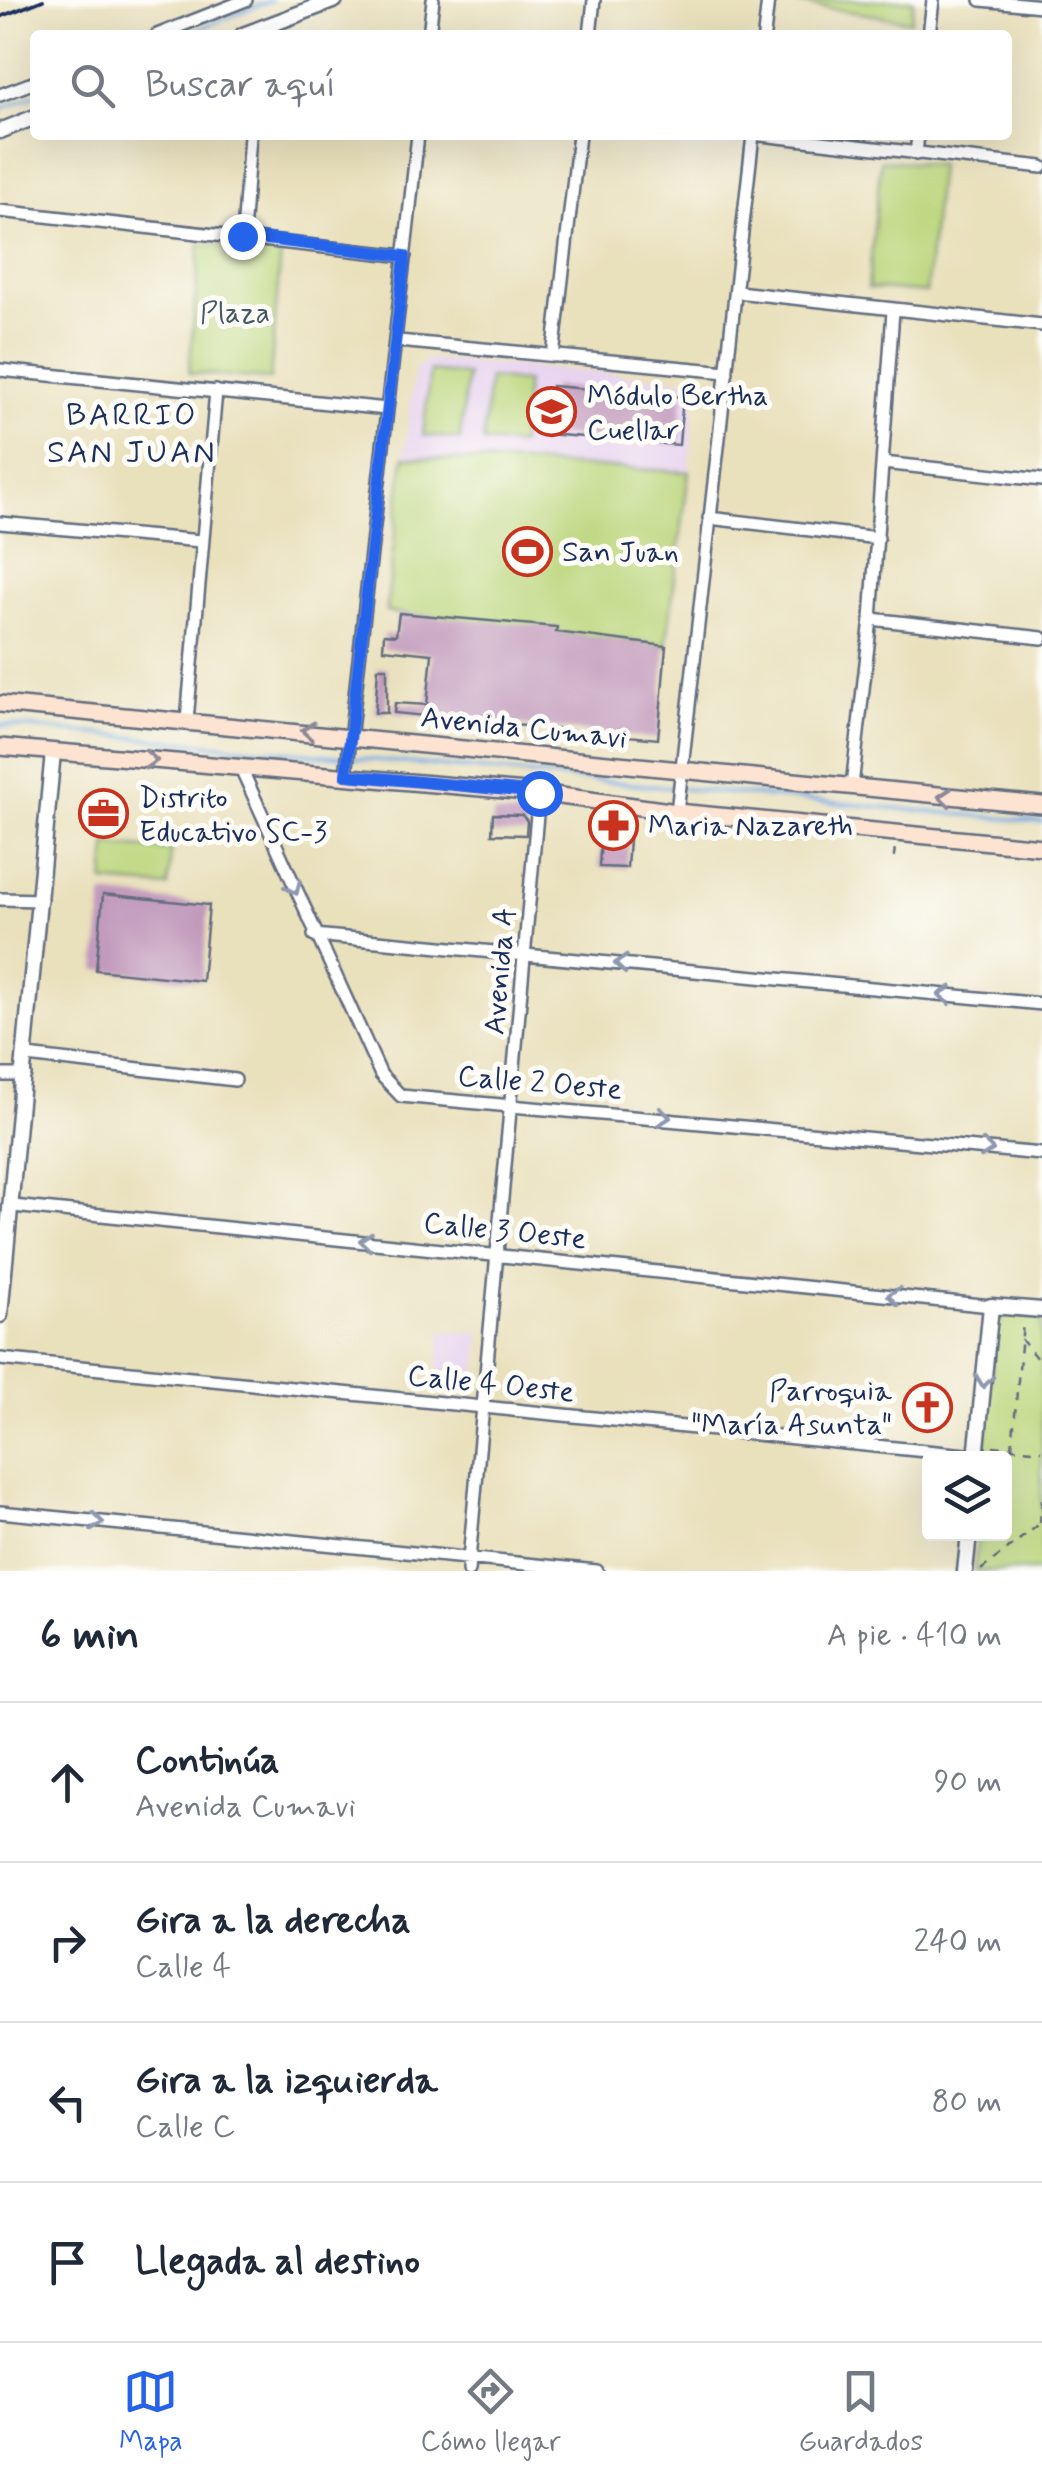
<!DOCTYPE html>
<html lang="es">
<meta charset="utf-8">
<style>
body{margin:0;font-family:Mynerve,sans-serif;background:#f6f6f7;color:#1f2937}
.controls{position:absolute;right:30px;bottom:30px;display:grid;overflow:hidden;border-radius:10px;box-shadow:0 10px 40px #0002}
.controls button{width:90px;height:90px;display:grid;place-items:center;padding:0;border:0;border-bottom:2px solid #e0e1e3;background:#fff;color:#1f2937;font:50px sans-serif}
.stop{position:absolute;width:30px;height:30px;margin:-22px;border:8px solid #2563eb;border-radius:50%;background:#fff}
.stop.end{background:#2563eb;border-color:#fff;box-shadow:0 2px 10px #0008}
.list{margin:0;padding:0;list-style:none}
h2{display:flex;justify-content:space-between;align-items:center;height:130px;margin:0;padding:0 40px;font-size:42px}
h2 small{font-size:32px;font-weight:400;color:#747a83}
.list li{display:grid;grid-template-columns:65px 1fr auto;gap:30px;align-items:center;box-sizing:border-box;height:160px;padding:0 40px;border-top:2px solid #e0e1e3}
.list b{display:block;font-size:38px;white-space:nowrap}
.list p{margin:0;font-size:32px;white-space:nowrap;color:#747a83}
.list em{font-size:32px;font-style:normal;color:#747a83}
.icon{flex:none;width:55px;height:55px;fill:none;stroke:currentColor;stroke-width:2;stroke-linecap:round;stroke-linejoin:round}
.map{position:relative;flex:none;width:1042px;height:1571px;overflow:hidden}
.search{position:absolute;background:#fff;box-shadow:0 10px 40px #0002;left:30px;right:30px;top:30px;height:110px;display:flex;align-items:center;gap:25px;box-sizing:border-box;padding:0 35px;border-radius:10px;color:#747a83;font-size:38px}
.sheet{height:770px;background:#fff}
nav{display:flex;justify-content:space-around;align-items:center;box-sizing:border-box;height:140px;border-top:2px solid #e0e1e3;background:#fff;font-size:28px;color:#747a83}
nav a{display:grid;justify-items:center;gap:5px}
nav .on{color:#2563eb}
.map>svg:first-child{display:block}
</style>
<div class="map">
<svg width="1042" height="1571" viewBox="0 0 1042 1571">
<rect width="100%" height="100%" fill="#fdfcf7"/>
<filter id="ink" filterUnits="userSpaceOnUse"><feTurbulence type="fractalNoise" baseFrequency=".01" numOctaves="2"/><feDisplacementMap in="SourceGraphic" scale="20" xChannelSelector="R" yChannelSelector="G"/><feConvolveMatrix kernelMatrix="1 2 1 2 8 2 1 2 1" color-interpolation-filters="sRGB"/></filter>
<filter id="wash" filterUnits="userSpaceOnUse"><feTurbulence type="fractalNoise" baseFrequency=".0048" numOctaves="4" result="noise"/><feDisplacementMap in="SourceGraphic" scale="40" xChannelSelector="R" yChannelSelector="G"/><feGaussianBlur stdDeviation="2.25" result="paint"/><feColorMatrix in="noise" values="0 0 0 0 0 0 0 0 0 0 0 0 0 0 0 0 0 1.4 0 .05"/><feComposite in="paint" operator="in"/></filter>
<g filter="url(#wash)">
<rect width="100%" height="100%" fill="#e9e0bc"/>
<!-- built -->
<path fill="#e7d2ef" d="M428 359 690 380 696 387 689 472 404 457 415 370Z
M441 1331 480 1333 476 1393 437 1391Z"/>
<!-- green -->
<path fill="#bbd67c" stroke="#6b826d" stroke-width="2.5" d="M777 0H914L911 21Z
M881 160 939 165 926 293 868 288Z
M200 244 281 251 270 379 189 373Z
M430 371 467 375 460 439 423 435Z
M489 378 526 382 520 445 483 442Z
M404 457 689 472 666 646 386 612Z
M107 845 171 850 168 887 104 882Z
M1008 1313 1042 1317V1571H974L978 1534H1004V1458H984L995 1326Z"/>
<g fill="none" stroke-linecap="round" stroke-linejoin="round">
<!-- stream -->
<path stroke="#70a6de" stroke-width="4" d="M184 35 271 0
M0 109 35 95
M0 725 344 757
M353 758 1042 822"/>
</g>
<g id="blocks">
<!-- building -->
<path fill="#c19abc" d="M552 386 683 397 679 445 548 434Z
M399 613 557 627 556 632 666 646 658 739 394 713 395 703 427 705 432 654 383 649 384 634 396 635Z
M378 668H387V713H375Z
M493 814 522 815 527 821 526 835 492 834Z
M602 823 630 825 627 868 599 867Z
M103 894 209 905 202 981 96 970Z"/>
</g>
</g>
<g filter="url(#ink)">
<use href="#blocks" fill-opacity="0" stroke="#636d7f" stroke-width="2.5"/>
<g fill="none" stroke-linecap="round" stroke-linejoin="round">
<defs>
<path id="minor" d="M981 0 1042 6
M157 35 246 0
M429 35 433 0
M590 35 594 0
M764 35 768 0
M929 35 933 0
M0 95 35 82
M761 135 1042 167
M916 154 918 135
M0 211 405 256
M243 235 250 135
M737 292 1042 325
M398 341 727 372
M553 356 579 135
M0 370 387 409
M883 463 1042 480
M709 518 878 538
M0 523 201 541
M871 619 1042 638
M187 721 216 391
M240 766 381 1075 401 1096 1042 1154
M346 775 418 135
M852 786 871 619 893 311
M677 812 753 135
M0 899 41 900
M314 935 1042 1004
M27 1056 235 1080
M0 1075H25
M13 1206 991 1306
M0 1359 976 1456
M0 1512 597 1571
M468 1571 539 793"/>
<path id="tertiary" d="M243 35 335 0
M0 131 35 117
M0 1315 53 752
M976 1458 991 1306 1042 1310
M965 1571 969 1534"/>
<path id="secondary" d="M0 704 1042 805
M0 747 539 793 677 812 1042 847"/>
</defs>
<!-- minor casing -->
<use href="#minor" stroke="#636d7f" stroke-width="16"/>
<!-- tertiary casing -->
<use href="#tertiary" stroke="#636d7f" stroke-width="19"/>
<!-- secondary casing -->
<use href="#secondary" stroke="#636d7f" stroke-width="20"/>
<!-- path -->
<path stroke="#636d7f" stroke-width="2.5" stroke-dasharray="8 8" stroke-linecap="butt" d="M894 857 895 846
M1021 1339 1042 1365
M993 1446 1042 1451
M1012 1448 1023 1323
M1040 1523 1042 1499
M981 1570 1042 1522"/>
<!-- minor -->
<use href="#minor" stroke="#fff" stroke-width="11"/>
<!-- tertiary -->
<use href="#tertiary" stroke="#fff" stroke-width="14"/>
<!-- secondary -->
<use href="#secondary" stroke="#fde3d1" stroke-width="15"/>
<!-- rail -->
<path stroke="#1b2f5e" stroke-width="4" d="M0 17 43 0"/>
</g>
<!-- one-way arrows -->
<defs><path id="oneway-chevron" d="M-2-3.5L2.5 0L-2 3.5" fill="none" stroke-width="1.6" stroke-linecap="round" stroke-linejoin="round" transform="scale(2.5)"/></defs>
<g stroke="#8c8998">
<use href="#oneway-chevron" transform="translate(308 731) rotate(-175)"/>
<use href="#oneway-chevron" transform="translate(151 760) rotate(4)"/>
<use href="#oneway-chevron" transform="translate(945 797) rotate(-175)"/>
</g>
<g stroke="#8d97ae">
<use href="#oneway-chevron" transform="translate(294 888) rotate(66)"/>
<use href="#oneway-chevron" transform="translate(621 964) rotate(-175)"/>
<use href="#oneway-chevron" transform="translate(945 995) rotate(-175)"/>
<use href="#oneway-chevron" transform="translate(664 1117) rotate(6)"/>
<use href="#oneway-chevron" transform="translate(987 1149) rotate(6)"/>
<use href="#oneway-chevron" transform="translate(366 1241) rotate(-174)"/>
<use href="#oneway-chevron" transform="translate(894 1296) rotate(-174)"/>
<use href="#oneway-chevron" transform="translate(984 1381) rotate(96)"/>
<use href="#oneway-chevron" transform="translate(97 1522) rotate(6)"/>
</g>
</g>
<g fill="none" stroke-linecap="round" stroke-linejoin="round" filter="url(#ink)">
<!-- route -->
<path stroke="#2563eb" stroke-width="12" d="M242 236 405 256 346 775 539 793"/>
</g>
<!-- icons -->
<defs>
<symbol id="school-ring" viewBox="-11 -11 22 22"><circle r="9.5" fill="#fdfcf7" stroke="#c8321e" stroke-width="1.5"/><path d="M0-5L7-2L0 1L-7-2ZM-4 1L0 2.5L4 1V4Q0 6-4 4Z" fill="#c8321e"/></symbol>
<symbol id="stadium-ring" viewBox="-11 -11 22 22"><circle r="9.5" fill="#fdfcf7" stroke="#c8321e" stroke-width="1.5"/><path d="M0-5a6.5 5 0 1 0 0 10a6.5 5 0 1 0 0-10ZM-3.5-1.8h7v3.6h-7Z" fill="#c8321e"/></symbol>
<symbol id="office-ring" viewBox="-11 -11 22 22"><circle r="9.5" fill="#fdfcf7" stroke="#c8321e" stroke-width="1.5"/><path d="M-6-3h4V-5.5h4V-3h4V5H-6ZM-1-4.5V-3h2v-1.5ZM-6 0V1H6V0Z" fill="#c8321e"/></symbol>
<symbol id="pharmacy-ring" viewBox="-11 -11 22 22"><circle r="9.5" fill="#fdfcf7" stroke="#c8321e" stroke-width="1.5"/><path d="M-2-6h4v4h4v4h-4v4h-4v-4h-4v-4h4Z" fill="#c8321e"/></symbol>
<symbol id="church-ring" viewBox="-11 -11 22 22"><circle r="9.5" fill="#fdfcf7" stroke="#c8321e" stroke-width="1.5"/><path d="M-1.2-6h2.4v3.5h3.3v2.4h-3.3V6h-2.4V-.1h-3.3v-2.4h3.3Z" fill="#c8321e"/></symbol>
</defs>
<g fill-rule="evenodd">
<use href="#school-ring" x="524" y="384" width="55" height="55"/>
<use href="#stadium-ring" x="500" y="524" width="55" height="55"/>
<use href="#office-ring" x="76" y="786" width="55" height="55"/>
<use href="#pharmacy-ring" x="586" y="798" width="55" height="55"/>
<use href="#church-ring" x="900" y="1380" width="55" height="55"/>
</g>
<g text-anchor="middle" stroke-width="10" stroke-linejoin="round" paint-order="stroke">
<!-- park labels -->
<g font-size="30" fill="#435966" stroke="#fdfcf7">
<text x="235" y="322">Plaza</text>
</g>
<!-- poi labels -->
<g font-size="30" fill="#1b2f5e" stroke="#fdfcf7" text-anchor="start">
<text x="587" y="405">Módulo Bertha<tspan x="587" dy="34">Cuellar</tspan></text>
<text x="562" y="561">San Juan</text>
<text x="139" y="807">Distrito<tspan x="139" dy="34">Educativo SC-3</tspan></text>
<text x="648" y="835">Maria Nazareth</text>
<text x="892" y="1400" text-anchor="end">Parroquia<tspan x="892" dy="34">"María Asunta"</tspan></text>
</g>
<!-- street labels -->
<g font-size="30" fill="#1b2f5e" stroke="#fdfcf7">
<text transform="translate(524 727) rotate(6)" y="10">Avenida Cumavi</text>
<text transform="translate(499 971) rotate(-85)" y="10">Avenida A</text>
<text transform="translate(540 1082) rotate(5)" y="10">Calle 2 Oeste</text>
<text transform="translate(505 1230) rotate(6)" y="10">Calle 3 Oeste</text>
<text transform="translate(491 1383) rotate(6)" y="10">Calle 4 Oeste</text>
</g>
<!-- neighbourhood labels -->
<g font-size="32" letter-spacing="2.5" fill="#1b2f5e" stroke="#fdfcf7">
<text x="132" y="425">BARRIO<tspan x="132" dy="37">SAN JUAN</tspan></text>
</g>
</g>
</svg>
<div class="controls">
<button><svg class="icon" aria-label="layers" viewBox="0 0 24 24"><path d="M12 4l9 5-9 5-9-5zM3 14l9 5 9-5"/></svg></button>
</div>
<div class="stop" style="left:539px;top:793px"></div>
<div class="stop end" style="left:242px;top:236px"></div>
<div class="search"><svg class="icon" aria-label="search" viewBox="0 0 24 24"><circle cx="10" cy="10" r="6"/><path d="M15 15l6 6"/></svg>Buscar aquí</div>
</div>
<section class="sheet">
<h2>6 min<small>A pie · 410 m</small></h2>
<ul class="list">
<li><svg class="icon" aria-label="ahead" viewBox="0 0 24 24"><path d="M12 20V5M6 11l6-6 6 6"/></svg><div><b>Continúa</b><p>Avenida Cumavi</p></div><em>90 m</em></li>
<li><svg class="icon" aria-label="right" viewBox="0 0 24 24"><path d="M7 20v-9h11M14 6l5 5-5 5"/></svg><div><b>Gira a la derecha</b><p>Calle 4</p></div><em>240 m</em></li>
<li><svg class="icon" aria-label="left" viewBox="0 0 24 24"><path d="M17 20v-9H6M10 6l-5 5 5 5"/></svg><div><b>Gira a la izquierda</b><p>Calle C</p></div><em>80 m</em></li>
<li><svg class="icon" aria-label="arrive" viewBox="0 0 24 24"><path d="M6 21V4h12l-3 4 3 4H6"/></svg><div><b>Llegada al destino</b></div></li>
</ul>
</section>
<nav>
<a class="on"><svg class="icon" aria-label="map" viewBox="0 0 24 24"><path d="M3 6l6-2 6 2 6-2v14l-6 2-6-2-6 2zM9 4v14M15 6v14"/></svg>Mapa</a>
<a><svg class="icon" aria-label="directions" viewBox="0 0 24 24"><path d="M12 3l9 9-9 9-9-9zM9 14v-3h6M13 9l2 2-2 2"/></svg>Cómo llegar</a>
<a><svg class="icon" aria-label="saved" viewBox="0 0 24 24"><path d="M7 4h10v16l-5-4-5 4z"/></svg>Guardados</a>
</nav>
